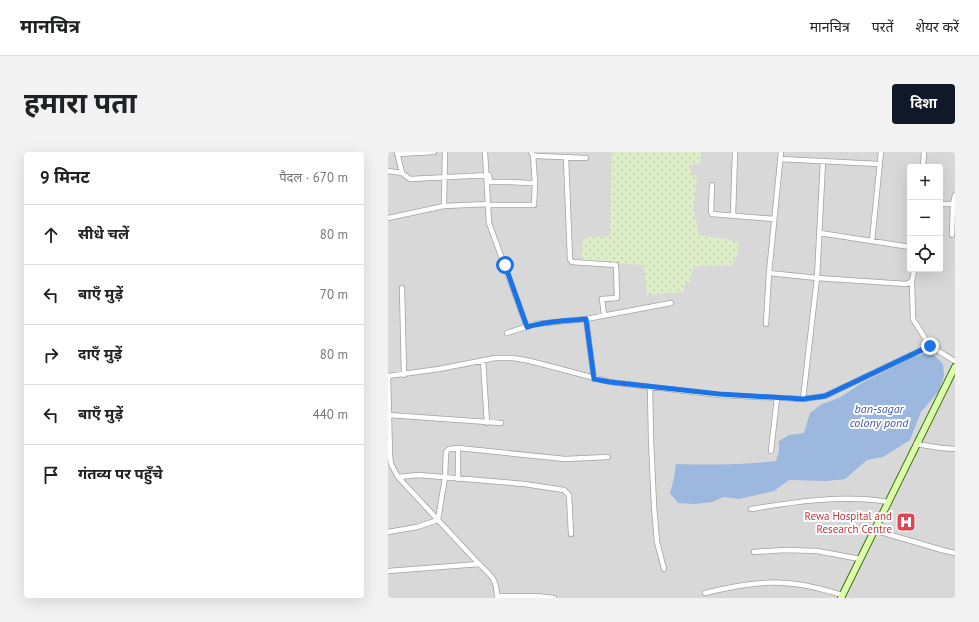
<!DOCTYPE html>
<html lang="hi">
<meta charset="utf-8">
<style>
body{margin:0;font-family:"PT Sans","Noto Sans Devanagari",sans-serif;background:#f2f2f2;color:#202124}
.controls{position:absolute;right:12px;top:12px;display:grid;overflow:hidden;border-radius:4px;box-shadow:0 4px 16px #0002}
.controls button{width:36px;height:36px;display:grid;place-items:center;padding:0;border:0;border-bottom:1px solid #e0e0e0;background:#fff;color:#202124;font:20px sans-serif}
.stop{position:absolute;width:12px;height:12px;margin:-9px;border:3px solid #1a73e8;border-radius:50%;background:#fff}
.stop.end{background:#1a73e8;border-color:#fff;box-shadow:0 1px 4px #0008}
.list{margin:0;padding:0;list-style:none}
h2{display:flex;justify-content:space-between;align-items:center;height:52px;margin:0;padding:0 16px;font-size:17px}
h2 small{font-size:13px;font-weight:400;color:#757577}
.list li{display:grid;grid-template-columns:26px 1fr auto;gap:12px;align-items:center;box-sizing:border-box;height:60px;padding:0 16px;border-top:1px solid #e0e0e0}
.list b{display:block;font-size:15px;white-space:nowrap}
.list em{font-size:13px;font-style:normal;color:#757577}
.icon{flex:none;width:22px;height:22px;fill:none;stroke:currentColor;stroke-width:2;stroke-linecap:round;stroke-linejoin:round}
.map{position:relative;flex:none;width:567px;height:446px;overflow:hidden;border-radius:4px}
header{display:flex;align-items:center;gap:24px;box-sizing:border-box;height:56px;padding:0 20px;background:#fff;border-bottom:1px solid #e0e0e0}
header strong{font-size:19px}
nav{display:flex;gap:22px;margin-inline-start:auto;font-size:14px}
.intro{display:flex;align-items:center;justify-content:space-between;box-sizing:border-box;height:96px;padding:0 24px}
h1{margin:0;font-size:28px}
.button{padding:10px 18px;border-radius:4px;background:#111827;color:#fff;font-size:14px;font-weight:700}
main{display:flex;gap:24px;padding:0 24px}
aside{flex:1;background:#fff;border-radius:4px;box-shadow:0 4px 16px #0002}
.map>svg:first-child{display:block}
</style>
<header>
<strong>मानचित्र</strong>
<nav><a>मानचित्र</a><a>परतें</a><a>शेयर करें</a></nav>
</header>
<div class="intro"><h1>हमारा पता</h1><a class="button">दिशा</a></div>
<main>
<aside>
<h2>9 मिनट<small>पैदल · 670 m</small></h2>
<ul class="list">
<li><svg class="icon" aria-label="ahead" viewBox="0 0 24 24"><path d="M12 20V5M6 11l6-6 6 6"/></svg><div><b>सीधे चलें</b></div><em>80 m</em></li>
<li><svg class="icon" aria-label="left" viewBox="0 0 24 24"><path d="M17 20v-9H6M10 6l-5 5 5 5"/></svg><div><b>बाएँ मुड़ें</b></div><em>70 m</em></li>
<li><svg class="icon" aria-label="right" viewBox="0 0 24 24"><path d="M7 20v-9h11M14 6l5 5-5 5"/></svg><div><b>दाएँ मुड़ें</b></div><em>80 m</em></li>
<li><svg class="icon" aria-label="left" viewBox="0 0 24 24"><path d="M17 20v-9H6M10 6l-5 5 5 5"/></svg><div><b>बाएँ मुड़ें</b></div><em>440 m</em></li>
<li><svg class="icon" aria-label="arrive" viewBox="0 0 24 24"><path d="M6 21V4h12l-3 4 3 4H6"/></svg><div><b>गंतव्य पर पहुँचे</b></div></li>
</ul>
</aside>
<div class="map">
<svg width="567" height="446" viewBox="0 0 567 446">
<defs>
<pattern id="farmland-dots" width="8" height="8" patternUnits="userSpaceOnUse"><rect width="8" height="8" fill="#deeec9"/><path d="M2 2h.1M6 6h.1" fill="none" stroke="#beccac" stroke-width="1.8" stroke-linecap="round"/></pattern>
</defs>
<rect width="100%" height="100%" fill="#ededdf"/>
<!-- residential -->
<path fill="#d9d8d8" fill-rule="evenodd" d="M0 0H567V446H0ZM522 15H552V117H522Z"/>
<!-- farmland -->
<path fill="url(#farmland-dots)" d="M224 0H313L312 11 301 14 304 23H309L307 39 306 59 311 83 338 87 351 91 349 104 343 114H311L306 116 304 119 302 130 297 131 296 140 259 143 256 113 193 109 196 85 222 84Z"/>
<!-- water -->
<path fill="#9cb8de" d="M543 200 555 212 556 224 551 239 533 260 522 288 495 305 479 308 457 327 439 329 401 328 386 339 351 347 336 345 324 350 307 352 290 351 282 341 286 326 288 312C321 313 355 313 388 309L391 299V289L401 283 416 281 422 261 434 252 451 246 474 231 525 205Z"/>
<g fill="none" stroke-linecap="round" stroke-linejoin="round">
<defs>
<path id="street" d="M9 0 14 21 22 27 101 23 102 30H120L143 31H147L145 3
M97 0 101 71 139 175
M143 0 145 3 149 4 198 6
M9 2 46 0
M178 6 182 107 184 110 228 113 229 146 214 147 216 163
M392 7 491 12
M535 15 536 0
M0 19 14 21
M324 33 323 60 324 62 386 67
M552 52H565
M100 53H146L147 31
M56 54 100 52
M345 64 347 0
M0 66 56 54 57 0
M432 81 522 95
M564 83 565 52 567 43
M484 89 493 0
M381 121 429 126 518 132C526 130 525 124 526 117
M524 129 525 167 542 194
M14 136 16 223
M198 167 206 227
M378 172 381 121 393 0
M119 181 147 172 198 167 283 151
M95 208 99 271
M0 224 51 217 107 206H125L142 209 222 230 331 243 415 247 437 244 542 194 567 209
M0 224 2 304 3 312 10 325 91 412C104 424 109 428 109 446
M262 235 263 288 266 354 269 390 276 417
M415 247 429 126 435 9
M1 263 113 271
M528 292 553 296 567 297
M70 296V327
M383 299 389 246
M10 325 31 323 136 332 176 338 181 343 183 382
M363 357C406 350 457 342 500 350
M486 378 554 398 567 401
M0 380 29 375 50 368 57 325 58 300 61 297 70 296 177 307 220 305
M366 400 397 398 429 399 472 407
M0 419 91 412
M317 441C343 435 370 429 397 431 416 432 435 437 454 443
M109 444H149L166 446"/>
<path id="secondary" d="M453 446 567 215"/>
</defs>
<!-- street casing -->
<use href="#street" stroke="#a2a2a2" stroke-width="6"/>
<!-- secondary casing -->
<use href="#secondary" stroke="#3f7400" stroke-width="8"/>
<!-- street -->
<use href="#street" stroke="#fff" stroke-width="4.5"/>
<!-- secondary -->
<use href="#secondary" stroke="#ddfdae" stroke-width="6"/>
</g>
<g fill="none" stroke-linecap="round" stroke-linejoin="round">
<!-- route -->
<path stroke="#1a73e8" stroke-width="5" d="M117 113 139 175C158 169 178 169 198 167L206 227 222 230 331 242 415 247 437 244 542 194"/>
</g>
<!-- icons -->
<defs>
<symbol id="hospital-square" viewBox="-11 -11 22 22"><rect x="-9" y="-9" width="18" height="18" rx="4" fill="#e0444e" stroke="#fff"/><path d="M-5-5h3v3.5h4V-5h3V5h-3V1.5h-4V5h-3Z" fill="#fff"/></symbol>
</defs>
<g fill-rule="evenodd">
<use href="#hospital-square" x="507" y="359" width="22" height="22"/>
</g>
<g text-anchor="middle" stroke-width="4" stroke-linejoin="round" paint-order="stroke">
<!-- health labels -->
<g font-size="11" fill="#be3a42" stroke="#fff" text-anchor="end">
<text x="504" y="368">Rewa Hospital and<tspan x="504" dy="13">Research Centre</tspan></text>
</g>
<!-- water labels -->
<g font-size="12" font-style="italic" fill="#4354ae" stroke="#fff">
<text x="491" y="261">ban-sagar<tspan x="491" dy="14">colony pond</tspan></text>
</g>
</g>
</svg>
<div class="controls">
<button>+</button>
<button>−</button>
<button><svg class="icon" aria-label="locate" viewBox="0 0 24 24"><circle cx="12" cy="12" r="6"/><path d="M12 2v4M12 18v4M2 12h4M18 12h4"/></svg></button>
</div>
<div class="stop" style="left:117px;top:113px"></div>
<div class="stop end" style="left:542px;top:194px"></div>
</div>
</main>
